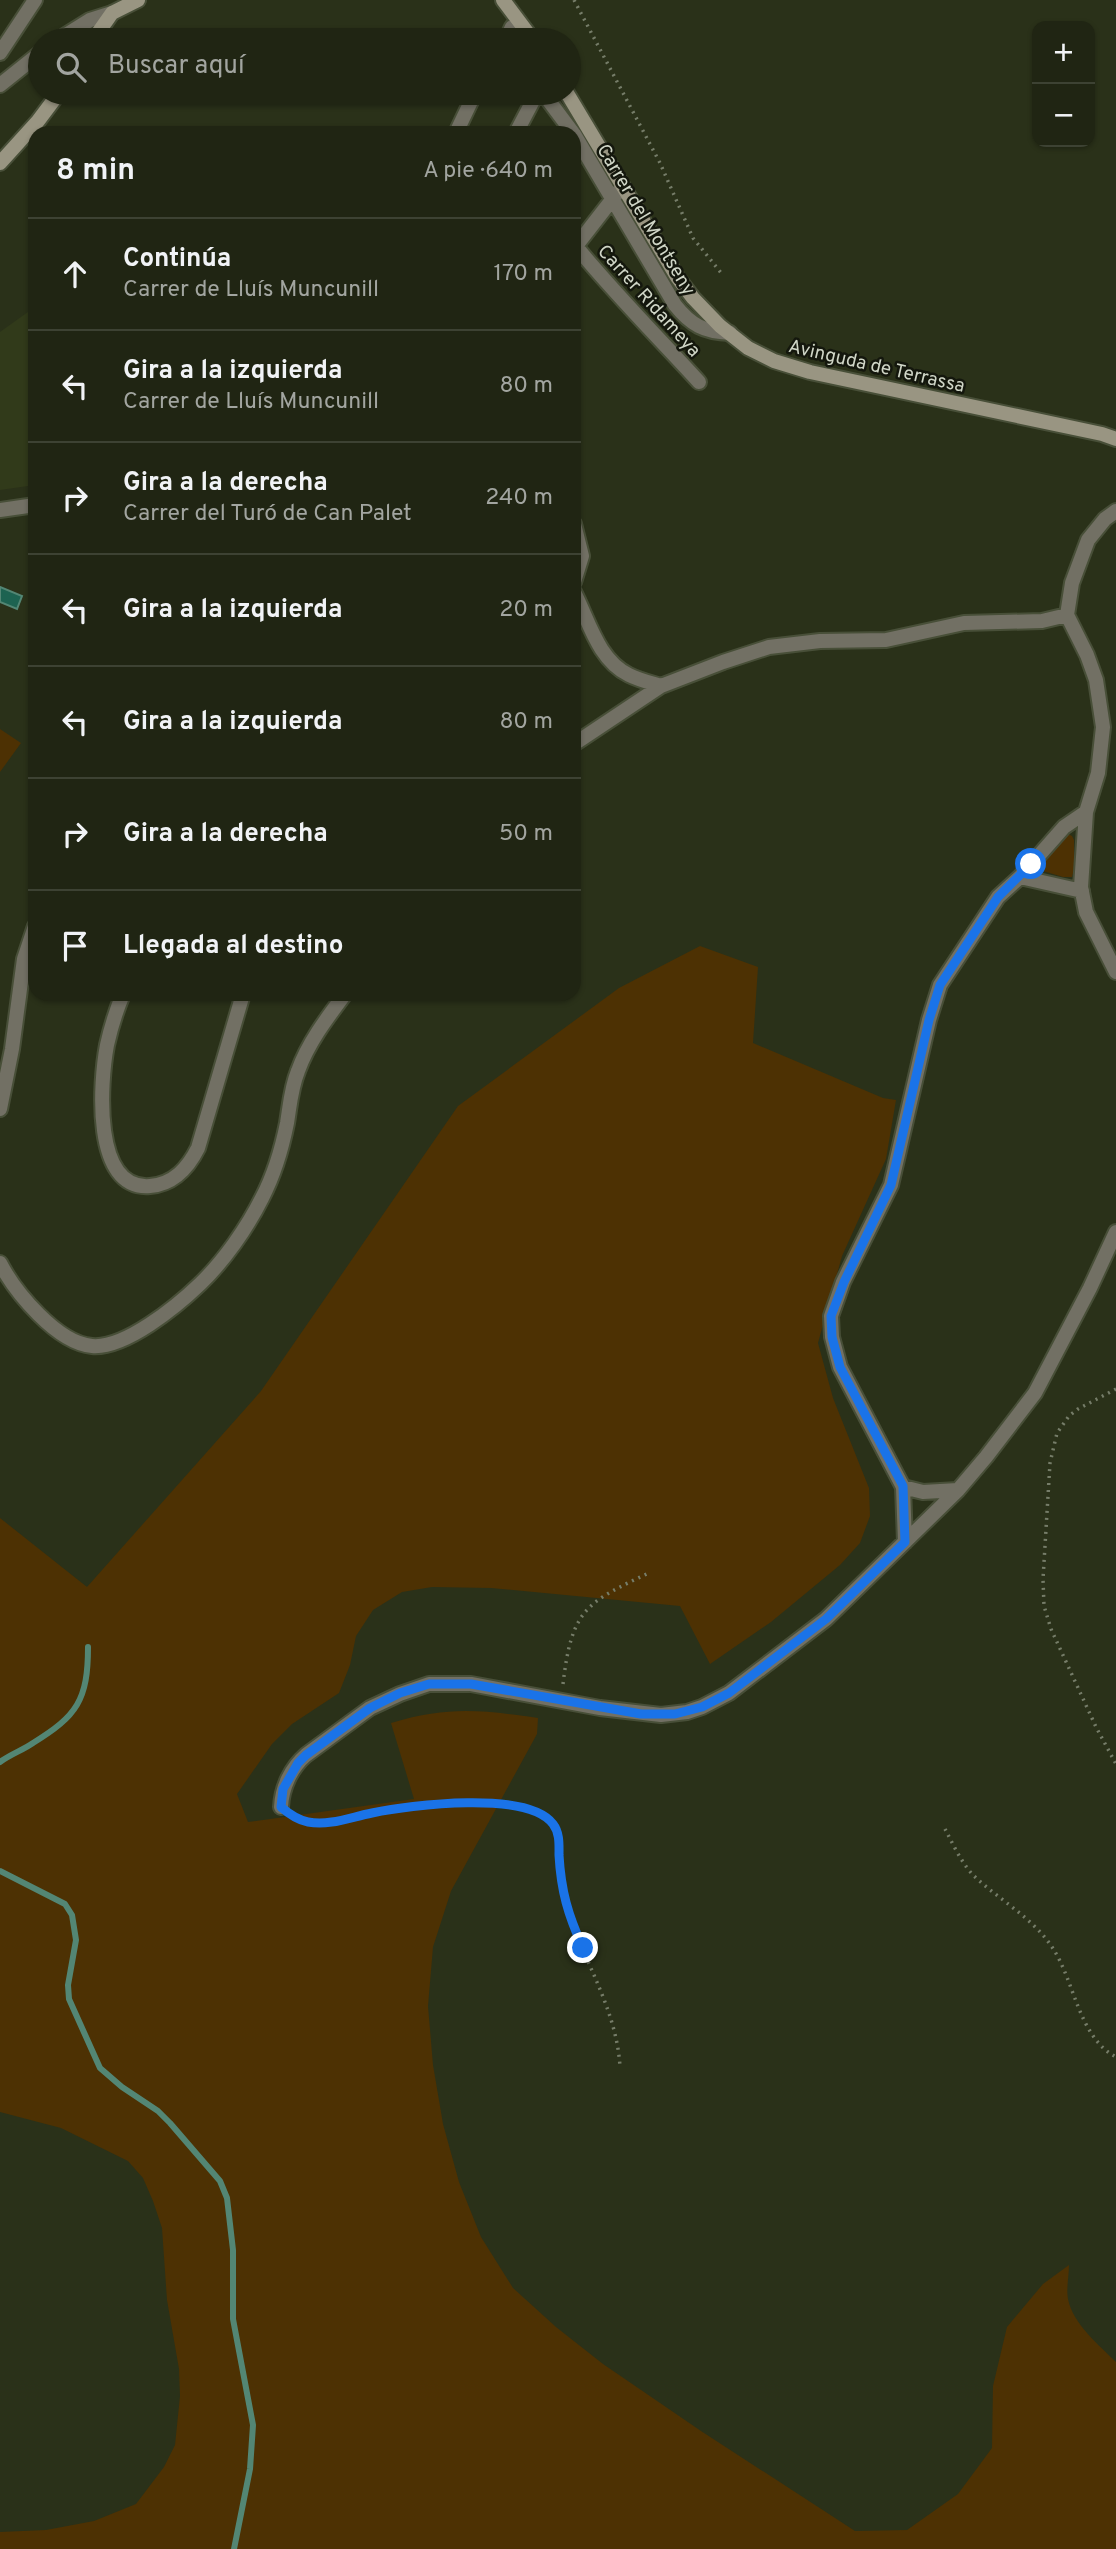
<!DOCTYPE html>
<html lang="es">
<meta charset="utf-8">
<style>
body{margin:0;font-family:Overpass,sans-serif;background:#282d1c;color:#f1f3f6}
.controls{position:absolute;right:21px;top:21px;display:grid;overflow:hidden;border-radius:14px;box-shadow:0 2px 5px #0004}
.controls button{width:63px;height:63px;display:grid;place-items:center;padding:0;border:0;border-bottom:2px solid #3d4233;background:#202513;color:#f1f3f6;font:35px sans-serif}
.stop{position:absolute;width:21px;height:21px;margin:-16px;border:5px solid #1a73e8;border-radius:50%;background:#fff}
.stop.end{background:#1a73e8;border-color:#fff;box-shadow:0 2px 7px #0008}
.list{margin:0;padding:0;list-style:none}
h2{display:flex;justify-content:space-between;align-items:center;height:91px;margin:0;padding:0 28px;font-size:30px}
h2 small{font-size:23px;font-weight:400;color:#a2a5a0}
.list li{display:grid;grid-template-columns:46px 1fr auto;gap:21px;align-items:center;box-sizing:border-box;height:112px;padding:0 28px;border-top:2px solid #3d4233}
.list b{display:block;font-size:26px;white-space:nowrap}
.list p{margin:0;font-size:23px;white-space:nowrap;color:#a2a5a0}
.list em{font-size:23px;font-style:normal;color:#a2a5a0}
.icon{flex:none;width:38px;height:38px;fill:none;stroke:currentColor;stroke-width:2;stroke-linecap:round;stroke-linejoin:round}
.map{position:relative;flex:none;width:1116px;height:2549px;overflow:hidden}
.search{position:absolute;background:#202513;box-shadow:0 2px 5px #0004;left:28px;top:28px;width:553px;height:77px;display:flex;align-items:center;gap:18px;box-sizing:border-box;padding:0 24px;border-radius:38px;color:#a2a5a0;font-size:26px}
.panel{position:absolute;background:#202513;box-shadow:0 2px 5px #0004;left:28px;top:126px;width:553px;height:875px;border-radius:21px}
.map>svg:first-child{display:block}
</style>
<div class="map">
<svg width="1116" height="2549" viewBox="0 0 1116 2549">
<rect width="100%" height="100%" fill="#2a3119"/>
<!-- built -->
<path fill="#313a1a" d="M35 307V485L0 490V332Z"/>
<!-- green -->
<path fill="#4d3103" d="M0 729 21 743 0 772Z
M1068 834 1072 836 1074 840V869L1072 877H1063L1043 871C1043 856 1057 843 1068 834Z
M700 946 758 967 753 1043 883 1098 896 1100 886 1159 842 1256 818 1343 833 1398 869 1488 870 1516 860 1543 840 1565 771 1622 710 1664 680 1606 491 1588 432 1587 402 1592 373 1610 356 1636 350 1665 339 1693 292 1724 272 1744 237 1794 248 1822 414 1799 391 1723C449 1706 480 1710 538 1718L537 1734 451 1891 433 1947 428 2006 433 2065 443 2124 459 2182 481 2237 513 2288 556 2327 603 2364 701 2431 855 2531 907 2530 958 2494 992 2448 993 2386 1007 2327 1043 2284 1069 2265C1069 2276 1066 2289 1068 2299 1073 2324 1099 2345 1116 2362V2549H0V2532L46 2530 94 2521 136 2504 164 2467 175 2445 180 2396 179 2369 167 2300 162 2228 153 2201 143 2178 128 2161 61 2128 0 2112V1518L87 1587 261 1391 458 1106 619 988Z"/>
<!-- water -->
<path fill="#1d6351" stroke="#538674" stroke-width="2" d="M0 587 22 596 17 609 0 602Z"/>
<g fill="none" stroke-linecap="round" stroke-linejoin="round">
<!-- stream -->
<path stroke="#538674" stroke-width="6" d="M0 1762C11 1754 23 1750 33 1743 77 1716 88 1700 88 1647
M0 1871 65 1904 72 1915 76 1940 68 1985 69 1999 100 2068 122 2087 158 2111 170 2123 220 2181 227 2198 233 2250V2319L253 2425 250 2469 234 2549"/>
<defs>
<path id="street" d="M58 40 90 20 112 13
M506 40 512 27 522 40
M0 53 35 0
M0 85 40 53
M543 93 573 133
M456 133 475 93
M516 133 537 93
M574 134 675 305C691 325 704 332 730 333
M574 244C613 292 657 336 699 382
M576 246 618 192
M0 510 35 505
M1116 511 1105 519 1088 540 1072 583 1067 615 1087 655 1096 680 1103 727 1098 773 1086 812 1081 887 1086 912 1116 972
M574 524 582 556 574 582
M574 592C589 621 598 660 629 675 639 680 651 683 661 686
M574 744 661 686 723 662 769 647 820 641 886 640 964 623 1042 621 1067 615
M1020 877 1082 891
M123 994C116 1011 111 1027 107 1045 100 1082 92 1191 150 1186 174 1184 188 1168 198 1148L243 994
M0 1109 12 1049 24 959 35 926
M0 1263C15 1292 57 1343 92 1346 125 1349 177 1306 200 1284 224 1261 247 1228 262 1198 274 1175 282 1148 287 1123 290 1105 291 1088 298 1071 308 1043 327 1018 345 994
M903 1487 923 1492 958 1490
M905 1542 903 1487 840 1367 832 1337 831 1316 843 1282 891 1185 929 1020 940 985 998 897 1020 877 1064 827 1086 812
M281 1807C282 1787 291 1768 306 1755L370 1708 400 1694 429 1684H471L600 1708 661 1715 687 1712 702 1707 729 1693 826 1619 958 1490 986 1457 1035 1393 1090 1288 1116 1232"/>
<path id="secondary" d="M503 0 533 40
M93 40 112 13 138 0
M567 93 677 277 693 298 720 326 748 348 774 361 810 372 1102 434 1116 439
M0 163 38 121 59 93"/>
</defs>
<!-- street casing -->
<use href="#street" stroke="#484f38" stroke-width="18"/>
<!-- secondary casing -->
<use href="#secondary" stroke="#484f38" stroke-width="18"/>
<!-- path -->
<path stroke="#767d69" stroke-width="3.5" stroke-dasharray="2 5" stroke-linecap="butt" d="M574 0 660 163 693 238 722 274
M1116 1389 1078 1409 1069 1416 1057 1433 1050 1463 1043 1579 1044 1606 1051 1629 1096 1727 1116 1764
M563 1684C572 1609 585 1603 651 1572
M293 1816 310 1823H319C339 1821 357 1815 376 1812 416 1806 532 1786 555 1827 562 1840 559 1860 560 1875 561 1889 564 1902 569 1916 587 1965 617 2013 620 2067
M945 1829C953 1844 961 1862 973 1875 999 1900 1032 1917 1052 1947 1075 1981 1078 2037 1116 2057"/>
<!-- street -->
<use href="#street" stroke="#727064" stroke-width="14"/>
<!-- secondary -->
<use href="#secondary" stroke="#999582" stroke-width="14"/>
</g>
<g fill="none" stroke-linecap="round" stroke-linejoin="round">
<!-- route -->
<path stroke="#1a73e8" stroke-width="9" d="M583 1948C568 1915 561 1891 559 1855 559 1845 560 1833 553 1824 527 1790 411 1805 372 1813 351 1817 330 1826 308 1822 298 1820 289 1814 281 1807L283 1789 298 1763 306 1755 370 1708 400 1693 429 1684H471L641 1714H675L702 1707 729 1693 826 1619 905 1542 903 1486 840 1367 832 1337 831 1316 844 1282 891 1185 929 1020 940 985 998 897 1031 864"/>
</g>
<g text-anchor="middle" stroke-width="5" stroke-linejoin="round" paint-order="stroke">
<!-- street labels -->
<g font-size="19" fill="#d0d6c7" stroke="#14170d">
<text transform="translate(647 219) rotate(59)" y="7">Carrer del Montseny</text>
<text transform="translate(650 300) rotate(48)" y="7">Carrer Ridameya</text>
<text transform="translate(877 365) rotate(13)" y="7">Avinguda de Terrassa</text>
</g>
</g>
</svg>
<div class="controls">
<button>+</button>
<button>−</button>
</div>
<div class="stop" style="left:1031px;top:864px"></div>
<div class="stop end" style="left:583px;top:1948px"></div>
<div class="search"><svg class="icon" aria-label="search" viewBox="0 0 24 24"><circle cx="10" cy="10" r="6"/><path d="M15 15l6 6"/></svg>Buscar aquí</div>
<section class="panel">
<h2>8 min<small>A pie · 640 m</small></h2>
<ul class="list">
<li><svg class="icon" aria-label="ahead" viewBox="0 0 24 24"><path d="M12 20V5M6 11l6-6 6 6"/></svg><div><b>Continúa</b><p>Carrer de Lluís Muncunill</p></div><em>170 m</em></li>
<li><svg class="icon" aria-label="left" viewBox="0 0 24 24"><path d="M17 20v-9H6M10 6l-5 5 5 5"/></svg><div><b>Gira a la izquierda</b><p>Carrer de Lluís Muncunill</p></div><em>80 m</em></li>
<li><svg class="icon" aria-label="right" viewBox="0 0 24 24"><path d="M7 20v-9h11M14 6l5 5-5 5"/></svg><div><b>Gira a la derecha</b><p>Carrer del Turó de Can Palet</p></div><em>240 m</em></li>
<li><svg class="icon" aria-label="left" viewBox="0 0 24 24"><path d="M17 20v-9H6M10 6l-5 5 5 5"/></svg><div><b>Gira a la izquierda</b></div><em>20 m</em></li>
<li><svg class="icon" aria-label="left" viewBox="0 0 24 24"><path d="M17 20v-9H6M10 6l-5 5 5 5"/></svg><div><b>Gira a la izquierda</b></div><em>80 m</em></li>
<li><svg class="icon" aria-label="right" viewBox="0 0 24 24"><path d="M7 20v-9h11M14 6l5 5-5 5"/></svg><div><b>Gira a la derecha</b></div><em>50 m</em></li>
<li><svg class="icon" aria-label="arrive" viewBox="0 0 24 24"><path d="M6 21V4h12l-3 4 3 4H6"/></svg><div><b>Llegada al destino</b></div></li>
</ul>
</section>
</div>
